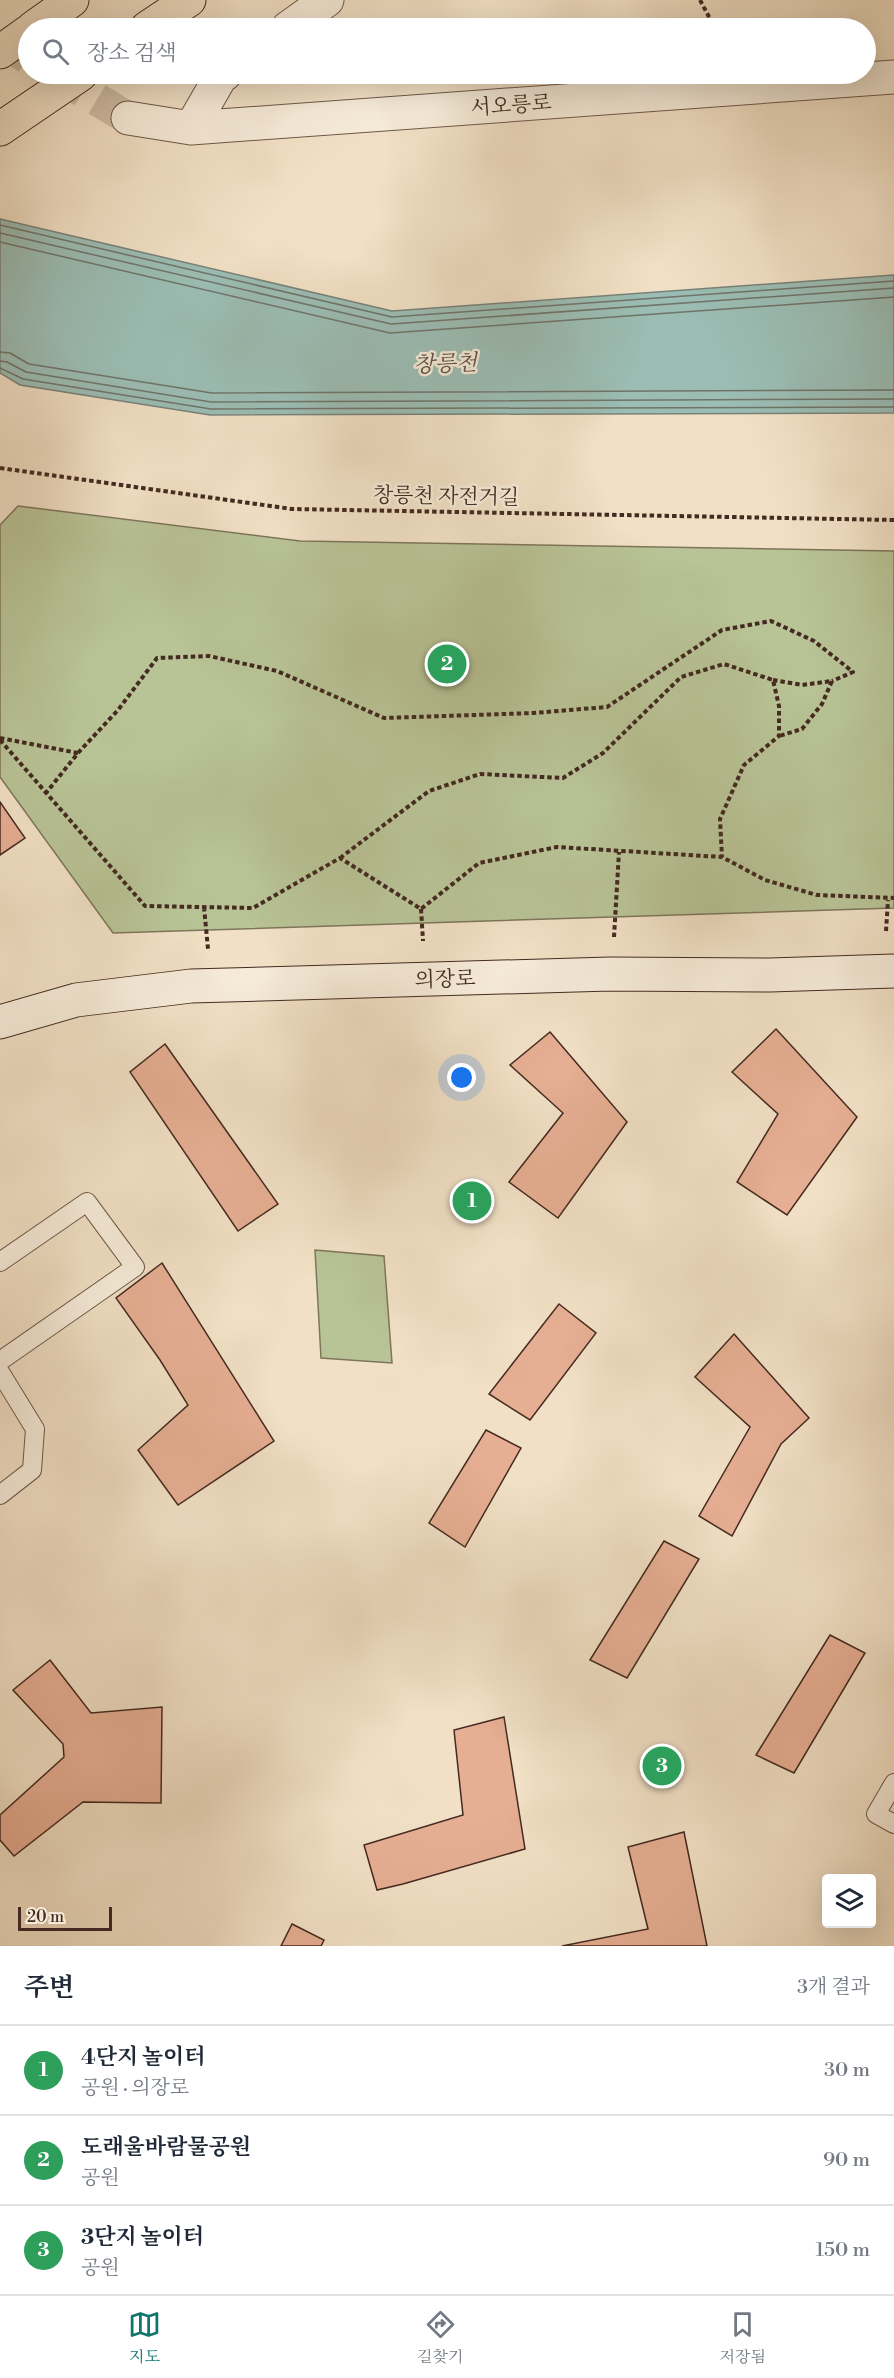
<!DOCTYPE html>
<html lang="ko">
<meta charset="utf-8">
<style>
body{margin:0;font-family:"Libre Bodoni","Noto Serif KR",serif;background:#f2f2f3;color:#1f2937}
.controls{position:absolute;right:18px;bottom:18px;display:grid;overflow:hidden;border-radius:6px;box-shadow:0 6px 24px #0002}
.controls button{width:54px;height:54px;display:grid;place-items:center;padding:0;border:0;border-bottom:2px solid #e0e1e3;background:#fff;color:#1f2937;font:30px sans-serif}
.scale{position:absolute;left:18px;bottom:15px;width:94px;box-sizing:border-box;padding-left:6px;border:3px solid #442a20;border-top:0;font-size:16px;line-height:21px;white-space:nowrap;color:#442a20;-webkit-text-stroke:4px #f6ebd9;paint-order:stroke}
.you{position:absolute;left:462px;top:1078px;width:21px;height:21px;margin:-15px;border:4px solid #fff;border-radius:50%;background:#1a73e8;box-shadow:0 0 0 9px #1a73e833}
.badge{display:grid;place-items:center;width:39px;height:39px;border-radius:50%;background:#0f766e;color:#fff;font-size:20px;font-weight:700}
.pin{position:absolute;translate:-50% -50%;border:3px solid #fff;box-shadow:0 2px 6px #0006}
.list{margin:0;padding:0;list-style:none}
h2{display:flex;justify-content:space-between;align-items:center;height:78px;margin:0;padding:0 24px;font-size:26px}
h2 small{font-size:20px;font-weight:400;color:#747a83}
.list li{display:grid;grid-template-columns:39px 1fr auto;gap:18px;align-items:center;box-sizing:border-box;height:90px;padding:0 24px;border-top:2px solid #e0e1e3}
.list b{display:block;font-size:22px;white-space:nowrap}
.list p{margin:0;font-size:20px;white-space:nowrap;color:#747a83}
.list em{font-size:20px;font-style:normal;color:#747a83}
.icon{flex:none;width:33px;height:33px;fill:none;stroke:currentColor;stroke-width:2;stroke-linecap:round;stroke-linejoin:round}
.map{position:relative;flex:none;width:894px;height:1946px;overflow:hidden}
.search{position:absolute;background:#fff;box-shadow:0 6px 24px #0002;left:18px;right:18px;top:18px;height:66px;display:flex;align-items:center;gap:15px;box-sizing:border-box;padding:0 21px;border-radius:33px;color:#747a83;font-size:22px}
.sheet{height:348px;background:#fff}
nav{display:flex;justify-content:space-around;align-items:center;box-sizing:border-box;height:84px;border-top:2px solid #e0e1e3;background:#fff;font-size:16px;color:#747a83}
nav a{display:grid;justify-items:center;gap:3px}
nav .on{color:#0f766e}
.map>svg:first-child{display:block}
</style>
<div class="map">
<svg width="894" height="1946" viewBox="0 0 894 1946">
<rect width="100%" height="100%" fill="#f1e0c5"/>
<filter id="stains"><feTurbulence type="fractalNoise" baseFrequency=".00333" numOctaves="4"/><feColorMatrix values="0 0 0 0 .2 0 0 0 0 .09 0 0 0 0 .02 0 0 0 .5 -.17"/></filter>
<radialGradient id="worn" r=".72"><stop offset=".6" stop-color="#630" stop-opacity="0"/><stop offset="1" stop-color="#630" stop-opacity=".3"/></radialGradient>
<!-- green -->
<path fill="#b8c396" stroke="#7e765b" stroke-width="1.5" d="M18 506 300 541 894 551V908L113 933 0 777V525Z
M315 1250 384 1256 392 1363 321 1358Z"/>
<!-- water -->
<path fill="#9bbdb4" stroke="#788279" stroke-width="1.5" d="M0 219 392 311 894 275V413L210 415 20 385 0 373Z"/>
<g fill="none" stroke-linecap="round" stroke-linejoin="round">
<!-- shore -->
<path stroke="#70746a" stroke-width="1.5" d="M0 225 392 317 894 281
M0 233 391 324 894 288
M0 242 390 333 894 297
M0 352 10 353 29 364 212 393 894 390
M0 361 7 362 26 372 211 402 894 399
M0 368 23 379 211 409 894 407"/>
</g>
<!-- building -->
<path fill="#e6ae93" stroke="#442a20" stroke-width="1.5" d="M0 802 25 838 0 855Z
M776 1029 857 1117 787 1215 737 1182 778 1114 732 1072Z
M550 1032 627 1122 558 1218 509 1182 563 1113 510 1065Z
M165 1044 278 1204 238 1231 130 1072Z
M162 1263 274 1441 178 1505 138 1450 188 1405 160 1360 116 1298Z
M559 1304 596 1333 530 1420 489 1394Z
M734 1334 809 1418 781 1444 732 1536 699 1516 750 1427 695 1377Z
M486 1430 521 1448 465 1547 429 1523Z
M664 1541 699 1559 627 1678 590 1660Z
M830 1635 865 1653 794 1773 756 1755Z
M50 1660 91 1713 162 1707 161 1803 83 1802 14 1856 0 1840V1815L64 1757 63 1744 13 1690Z
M504 1717 525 1849 403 1884 377 1890 364 1845 463 1815 454 1730Z
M684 1832 707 1946H562L648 1929 628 1847Z
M292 1924 324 1940 321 1946H281Z"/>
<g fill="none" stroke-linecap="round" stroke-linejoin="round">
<!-- street-tunnel -->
<path stroke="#cebca4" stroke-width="33" stroke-dasharray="33 16" stroke-linecap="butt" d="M0 40 28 58
M55 74 128 118"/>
<defs>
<path id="lane" d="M0 1262 87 1202 135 1267 0 1361
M0 1372 35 1429 32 1470 0 1495
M894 1783 876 1814 894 1824"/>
<path id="street" d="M288 28 327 0
M128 118 191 128 894 77
M191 128 221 76 225 74"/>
<path id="secondary" d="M0 1022 76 1000 191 986 610 974 770 975 894 971"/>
<path id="primary" d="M33 28 72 0
M147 28 189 0
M0 52 28 32
M0 129 81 74"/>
</defs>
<!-- lane casing -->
<use href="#lane" stroke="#6f5849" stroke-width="20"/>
<!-- street casing -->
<use href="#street" stroke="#6f5849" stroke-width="35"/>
<!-- secondary casing -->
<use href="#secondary" stroke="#442a20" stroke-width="35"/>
<!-- primary casing -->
<use href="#primary" stroke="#442a20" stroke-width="35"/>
<!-- path -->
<path stroke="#442a20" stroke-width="4" stroke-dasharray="4.5 3" stroke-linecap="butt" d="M700 0 715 28
M0 468 292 509 894 520
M773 680 802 685 832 681 822 704 802 729 779 736
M0 738 78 753 46 793
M0 740 145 906 253 908 340 858 421 909 479 863 557 847 722 857 765 880 817 895 894 898
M78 753 118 710 157 658 209 656 277 671 384 718 533 713 607 707 722 630 771 621 814 641 853 672 832 681
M340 858 429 791 480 774 563 778 603 753 681 677 724 664 773 680 779 706V736L744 765 720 819 722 857
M204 907 208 949
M421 909 423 941
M886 931 888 900
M614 937 619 852"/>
<!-- lane -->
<use href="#lane" stroke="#f6ebd9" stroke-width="18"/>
<!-- street -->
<use href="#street" stroke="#f6ebd9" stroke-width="33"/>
<!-- secondary -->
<use href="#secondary" stroke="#f6ebd9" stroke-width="33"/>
<!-- primary -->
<use href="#primary" stroke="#f1e0c5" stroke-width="33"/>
</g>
<g text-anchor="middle" stroke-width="5" stroke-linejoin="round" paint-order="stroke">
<!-- street labels -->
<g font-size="21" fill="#442a20" stroke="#f6ebd9">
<text transform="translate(511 105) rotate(-4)" y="7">서오릉로</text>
<text transform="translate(446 496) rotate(1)" y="7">창릉천 자전거길</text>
<text transform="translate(445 979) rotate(-2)" y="7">의장로</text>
</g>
<!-- water labels -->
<g font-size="22" font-style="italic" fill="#5a4f45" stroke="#f6ebd9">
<text transform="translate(445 363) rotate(-2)" y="8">창릉천</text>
</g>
</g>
<rect width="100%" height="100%" filter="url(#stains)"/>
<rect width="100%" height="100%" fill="url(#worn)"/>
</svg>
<div class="controls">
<button><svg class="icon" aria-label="layers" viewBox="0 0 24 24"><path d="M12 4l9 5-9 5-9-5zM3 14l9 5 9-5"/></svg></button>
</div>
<div class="scale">20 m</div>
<div class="you"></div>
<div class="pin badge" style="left:472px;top:1201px;background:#2e9e5b">1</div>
<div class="pin badge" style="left:447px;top:664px;background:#2e9e5b">2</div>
<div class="pin badge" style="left:662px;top:1766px;background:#2e9e5b">3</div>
<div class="search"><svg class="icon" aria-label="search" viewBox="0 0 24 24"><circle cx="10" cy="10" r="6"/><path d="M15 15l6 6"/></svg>장소 검색</div>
</div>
<section class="sheet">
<h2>주변<small>3개 결과</small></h2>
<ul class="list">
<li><span class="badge" style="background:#2e9e5b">1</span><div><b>4단지 놀이터</b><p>공원 · 의장로</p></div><em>30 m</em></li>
<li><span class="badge" style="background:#2e9e5b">2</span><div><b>도래울바람물공원</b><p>공원</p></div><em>90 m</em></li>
<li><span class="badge" style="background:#2e9e5b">3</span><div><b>3단지 놀이터</b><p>공원</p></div><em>150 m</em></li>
</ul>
</section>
<nav>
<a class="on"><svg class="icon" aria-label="map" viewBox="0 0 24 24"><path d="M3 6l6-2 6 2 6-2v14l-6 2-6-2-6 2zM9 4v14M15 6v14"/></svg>지도</a>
<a><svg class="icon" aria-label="directions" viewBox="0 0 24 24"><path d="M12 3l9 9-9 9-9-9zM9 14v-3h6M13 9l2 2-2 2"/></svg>길찾기</a>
<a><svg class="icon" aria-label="saved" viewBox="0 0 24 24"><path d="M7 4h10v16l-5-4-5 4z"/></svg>저장됨</a>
</nav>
